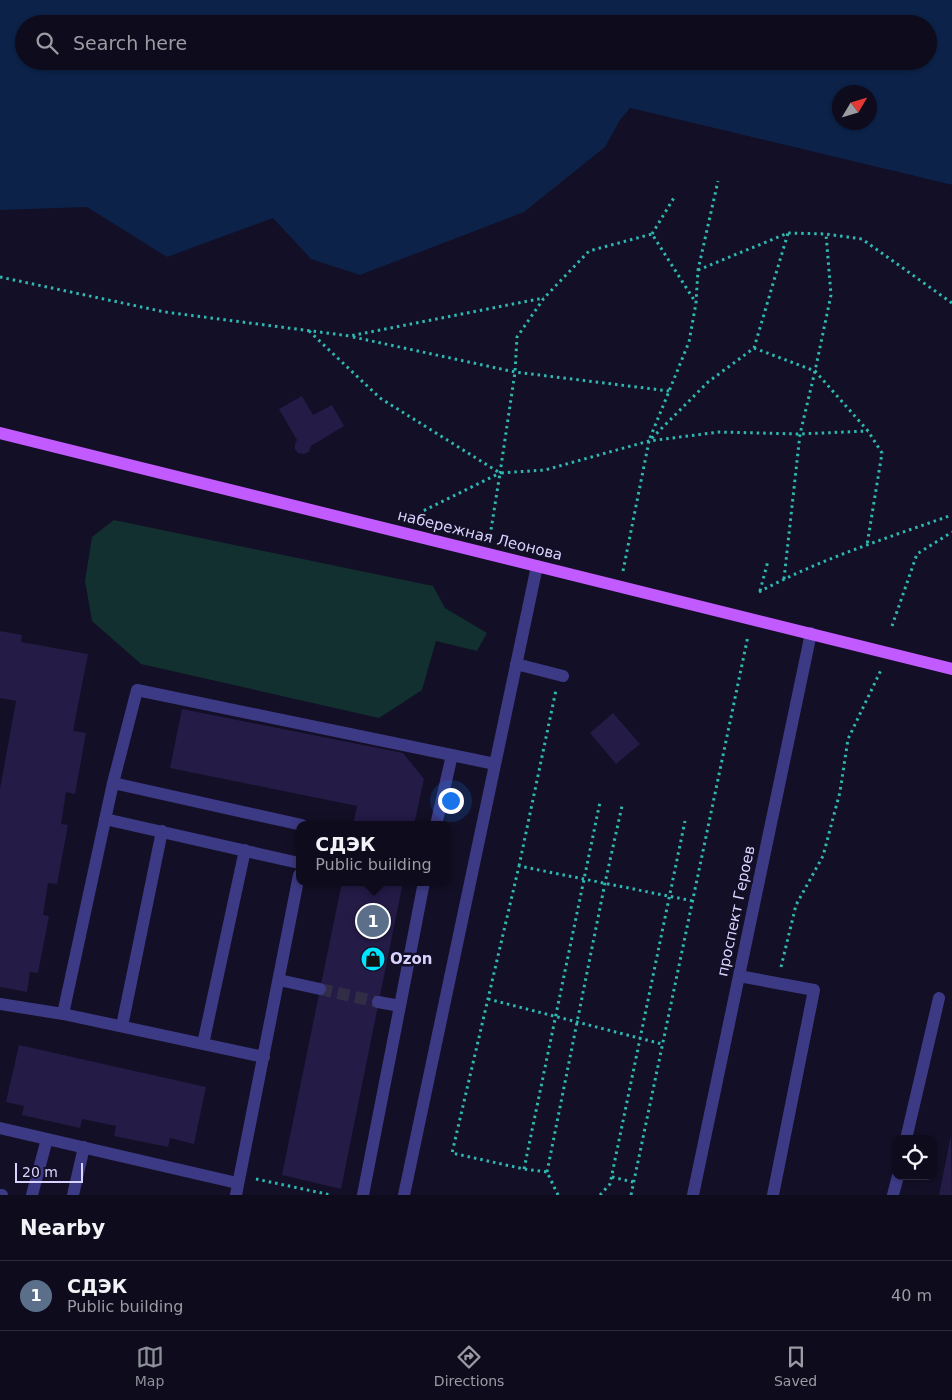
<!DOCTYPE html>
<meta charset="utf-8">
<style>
body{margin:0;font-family:"DejaVu Sans",sans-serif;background:#171425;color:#f1f3f6}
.controls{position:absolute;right:15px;bottom:15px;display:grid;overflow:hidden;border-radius:10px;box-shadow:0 1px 4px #0004}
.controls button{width:45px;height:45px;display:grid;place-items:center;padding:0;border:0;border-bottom:1px solid #2e2b3b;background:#0e0b1c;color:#f1f3f6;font:25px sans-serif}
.compass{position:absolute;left:832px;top:85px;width:45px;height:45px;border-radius:50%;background:#0e0b1c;box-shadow:0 1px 4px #0004;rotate:52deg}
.scale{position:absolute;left:15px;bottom:12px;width:68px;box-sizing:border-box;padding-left:5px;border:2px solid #d9d4ff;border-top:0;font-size:14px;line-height:18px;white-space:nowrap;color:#d9d4ff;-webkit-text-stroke:4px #130f26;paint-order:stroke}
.you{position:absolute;left:450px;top:800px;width:18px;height:18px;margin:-12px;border:4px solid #fff;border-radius:50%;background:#1a73e8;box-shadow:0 0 0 8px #1a73e833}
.badge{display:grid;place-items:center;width:32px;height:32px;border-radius:50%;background:#8c9099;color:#fff;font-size:16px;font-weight:700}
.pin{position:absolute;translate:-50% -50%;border:2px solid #fff;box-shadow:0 1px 5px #0006}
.popup{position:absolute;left:296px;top:821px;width:155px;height:65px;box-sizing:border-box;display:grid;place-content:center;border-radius:10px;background:#0e0b1c;filter:drop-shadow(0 1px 4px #0005);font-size:16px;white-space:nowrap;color:#9b9ba3}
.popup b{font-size:19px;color:#f1f3f6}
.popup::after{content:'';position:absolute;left:50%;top:100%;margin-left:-10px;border:10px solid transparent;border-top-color:#0e0b1c}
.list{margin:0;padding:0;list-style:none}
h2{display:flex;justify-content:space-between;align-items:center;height:65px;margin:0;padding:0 20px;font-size:21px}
h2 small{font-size:16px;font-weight:400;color:#9b9ba3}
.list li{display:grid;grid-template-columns:32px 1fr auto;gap:15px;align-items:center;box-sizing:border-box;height:70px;padding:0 20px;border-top:1px solid #2e2b3b}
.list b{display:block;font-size:19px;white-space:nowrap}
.list p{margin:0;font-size:16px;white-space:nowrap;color:#9b9ba3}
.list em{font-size:16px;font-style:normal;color:#9b9ba3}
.icon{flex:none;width:28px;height:28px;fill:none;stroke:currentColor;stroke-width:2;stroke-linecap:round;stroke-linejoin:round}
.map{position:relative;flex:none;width:952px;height:1195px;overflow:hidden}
.search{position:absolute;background:#0e0b1c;box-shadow:0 1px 4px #0004;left:15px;right:15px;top:15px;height:55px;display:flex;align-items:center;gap:12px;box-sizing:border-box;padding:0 18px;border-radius:28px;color:#9b9ba3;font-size:19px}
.sheet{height:135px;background:#0e0b1c}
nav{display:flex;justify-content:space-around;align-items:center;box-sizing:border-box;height:70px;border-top:1px solid #2e2b3b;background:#0e0b1c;font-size:14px;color:#9b9ba3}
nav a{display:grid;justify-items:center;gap:2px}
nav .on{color:#8c9099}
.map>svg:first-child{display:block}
</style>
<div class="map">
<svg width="952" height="1195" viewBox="0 0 952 1195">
<rect width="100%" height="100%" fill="#130f26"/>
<!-- green -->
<path fill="#12302f" d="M114 520 433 586 445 608 487 633 477 651 436 641 422 690 379 718 141 664 92 621 85 581 92 537Z"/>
<!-- water -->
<path fill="#0c2248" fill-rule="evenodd" d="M0 0H952V185L630 108 620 120 605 147 524 212 360 275 311 259 273 218 167 257 87 207 0 210ZM24 24H928V61H24ZM840 92H870V122H840Z"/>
<!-- pier -->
<path fill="#130f26" d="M630 108 952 185V188L631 111 628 114Z"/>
<!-- building -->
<path fill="#241b47" d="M302 396 313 415 332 405 344 426 311 446 309 452 304 454 298 453 295 449V444L297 440 279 409Z
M0 631 22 635 21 642 88 654 73 731 86 733 75 794 66 792 61 824 68 825 57 884 48 883 43 915 49 916 38 973 30 972 27 992 0 987V789L16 701 0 698Z
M182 709 403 753 424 779 414 825H353L357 806 170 768Z
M613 713 640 744 616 764 590 733Z
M342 882H403L341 1189 282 1175Z
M19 1045 206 1087 194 1144 170 1138 168 1147 114 1136 116 1126 82 1119 80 1128 22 1115 24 1106 6 1102Z
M951 1135 952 1195H939Z"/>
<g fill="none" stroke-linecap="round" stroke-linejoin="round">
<!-- minor-tunnel -->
<path stroke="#312d47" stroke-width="12" stroke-dasharray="12 6" stroke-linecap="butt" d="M320 989 378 1002"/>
<!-- path -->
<path stroke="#2fb8b0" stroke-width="3" stroke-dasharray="2.5 4" stroke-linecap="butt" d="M652 234 675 196
M698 270 788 233 826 234 862 239 952 303
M0 277 165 312 350 336 544 298
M309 331 380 398 500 473 545 470 649 441 719 432 800 434 868 431
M353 337 515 372 669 391
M754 348 815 371 868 431 882 453 867 545
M650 438 689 342 696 303 698 270 718 181
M414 519 423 511 500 473 515 372 517 337 544 298 589 251 652 234 696 303
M490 536 500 473
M623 571 649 441 708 382 754 348 788 233
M784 579 800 434 815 371 831 295 826 234
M760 591 768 561
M759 592C820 559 887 538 952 515
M892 626 917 554 952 532
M519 866 556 690
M781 967 796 905 823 856 840 792 848 739 882 668
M488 999 662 1044
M524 1169 600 802
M547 1172 605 883 622 806
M612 1177 633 1182
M256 1179 331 1195
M558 1195 547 1172 524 1169 452 1153 519 866 693 901
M600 1195 610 1184 685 821
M631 1195 748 636"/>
<!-- minor -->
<path stroke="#3d3a85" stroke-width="12" d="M516 664 563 676
M113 783 302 825
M105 819 299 863
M436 825 452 755
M739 976 814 990 773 1195
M279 980 320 989
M0 1004 63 1014
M400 1006 424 882
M122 1026 162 831
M203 1044 245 850
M264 1057 63 1014 113 783 137 690 495 764
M0 1128 237 1183
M906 1139 939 998
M0 1195H2
M32 1195 47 1139
M73 1195 84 1147
M236 1195 299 875
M363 1195 400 1006 378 1002
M404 1195 537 566
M693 1195 811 633
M893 1195 898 1176"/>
<!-- major -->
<path stroke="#c25bff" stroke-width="12" d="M0 433 952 669"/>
</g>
<!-- icons -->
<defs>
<symbol id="shop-disc" viewBox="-11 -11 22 22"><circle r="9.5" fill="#00e5ff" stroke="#130f26"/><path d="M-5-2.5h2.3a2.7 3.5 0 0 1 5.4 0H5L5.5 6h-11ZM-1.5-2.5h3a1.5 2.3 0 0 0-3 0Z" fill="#111"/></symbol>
</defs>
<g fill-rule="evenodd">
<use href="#shop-disc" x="359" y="945" width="28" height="28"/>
</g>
<g text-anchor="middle" stroke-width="5" stroke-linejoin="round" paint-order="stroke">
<!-- street labels -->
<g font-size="15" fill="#d9d4ff" stroke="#130f26">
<text transform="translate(480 535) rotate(14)" y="5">набережная Леонова</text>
<text transform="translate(736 911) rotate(-78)" y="5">проспект Героев</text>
</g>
<!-- poi labels -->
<g font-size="15" font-weight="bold" fill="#d9d4ff" stroke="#130f26" text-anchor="start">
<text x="390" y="964">Ozon</text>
</g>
</g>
</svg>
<div class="controls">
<button><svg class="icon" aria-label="locate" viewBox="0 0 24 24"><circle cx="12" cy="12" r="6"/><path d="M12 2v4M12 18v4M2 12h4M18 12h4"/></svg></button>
</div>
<svg class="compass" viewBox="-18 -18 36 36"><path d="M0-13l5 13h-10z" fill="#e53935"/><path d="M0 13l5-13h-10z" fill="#9b9ba3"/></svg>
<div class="scale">20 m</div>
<div class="you"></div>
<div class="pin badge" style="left:373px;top:921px;background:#5c6f8a">1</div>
<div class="popup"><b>СДЭК</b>Public building</div>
<div class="search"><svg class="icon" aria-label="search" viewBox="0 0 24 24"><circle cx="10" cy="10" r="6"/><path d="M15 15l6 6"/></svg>Search here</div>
</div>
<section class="sheet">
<h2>Nearby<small></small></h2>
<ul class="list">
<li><span class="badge" style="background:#5c6f8a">1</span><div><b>СДЭК</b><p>Public building</p></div><em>40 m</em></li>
</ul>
</section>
<nav>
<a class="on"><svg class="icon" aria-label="map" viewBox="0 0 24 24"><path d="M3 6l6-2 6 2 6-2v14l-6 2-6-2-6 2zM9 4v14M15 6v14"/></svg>Map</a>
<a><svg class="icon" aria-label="directions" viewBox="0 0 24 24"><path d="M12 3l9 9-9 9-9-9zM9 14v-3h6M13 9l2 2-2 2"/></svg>Directions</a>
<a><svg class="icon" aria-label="saved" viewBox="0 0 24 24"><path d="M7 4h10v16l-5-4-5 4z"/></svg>Saved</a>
</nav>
